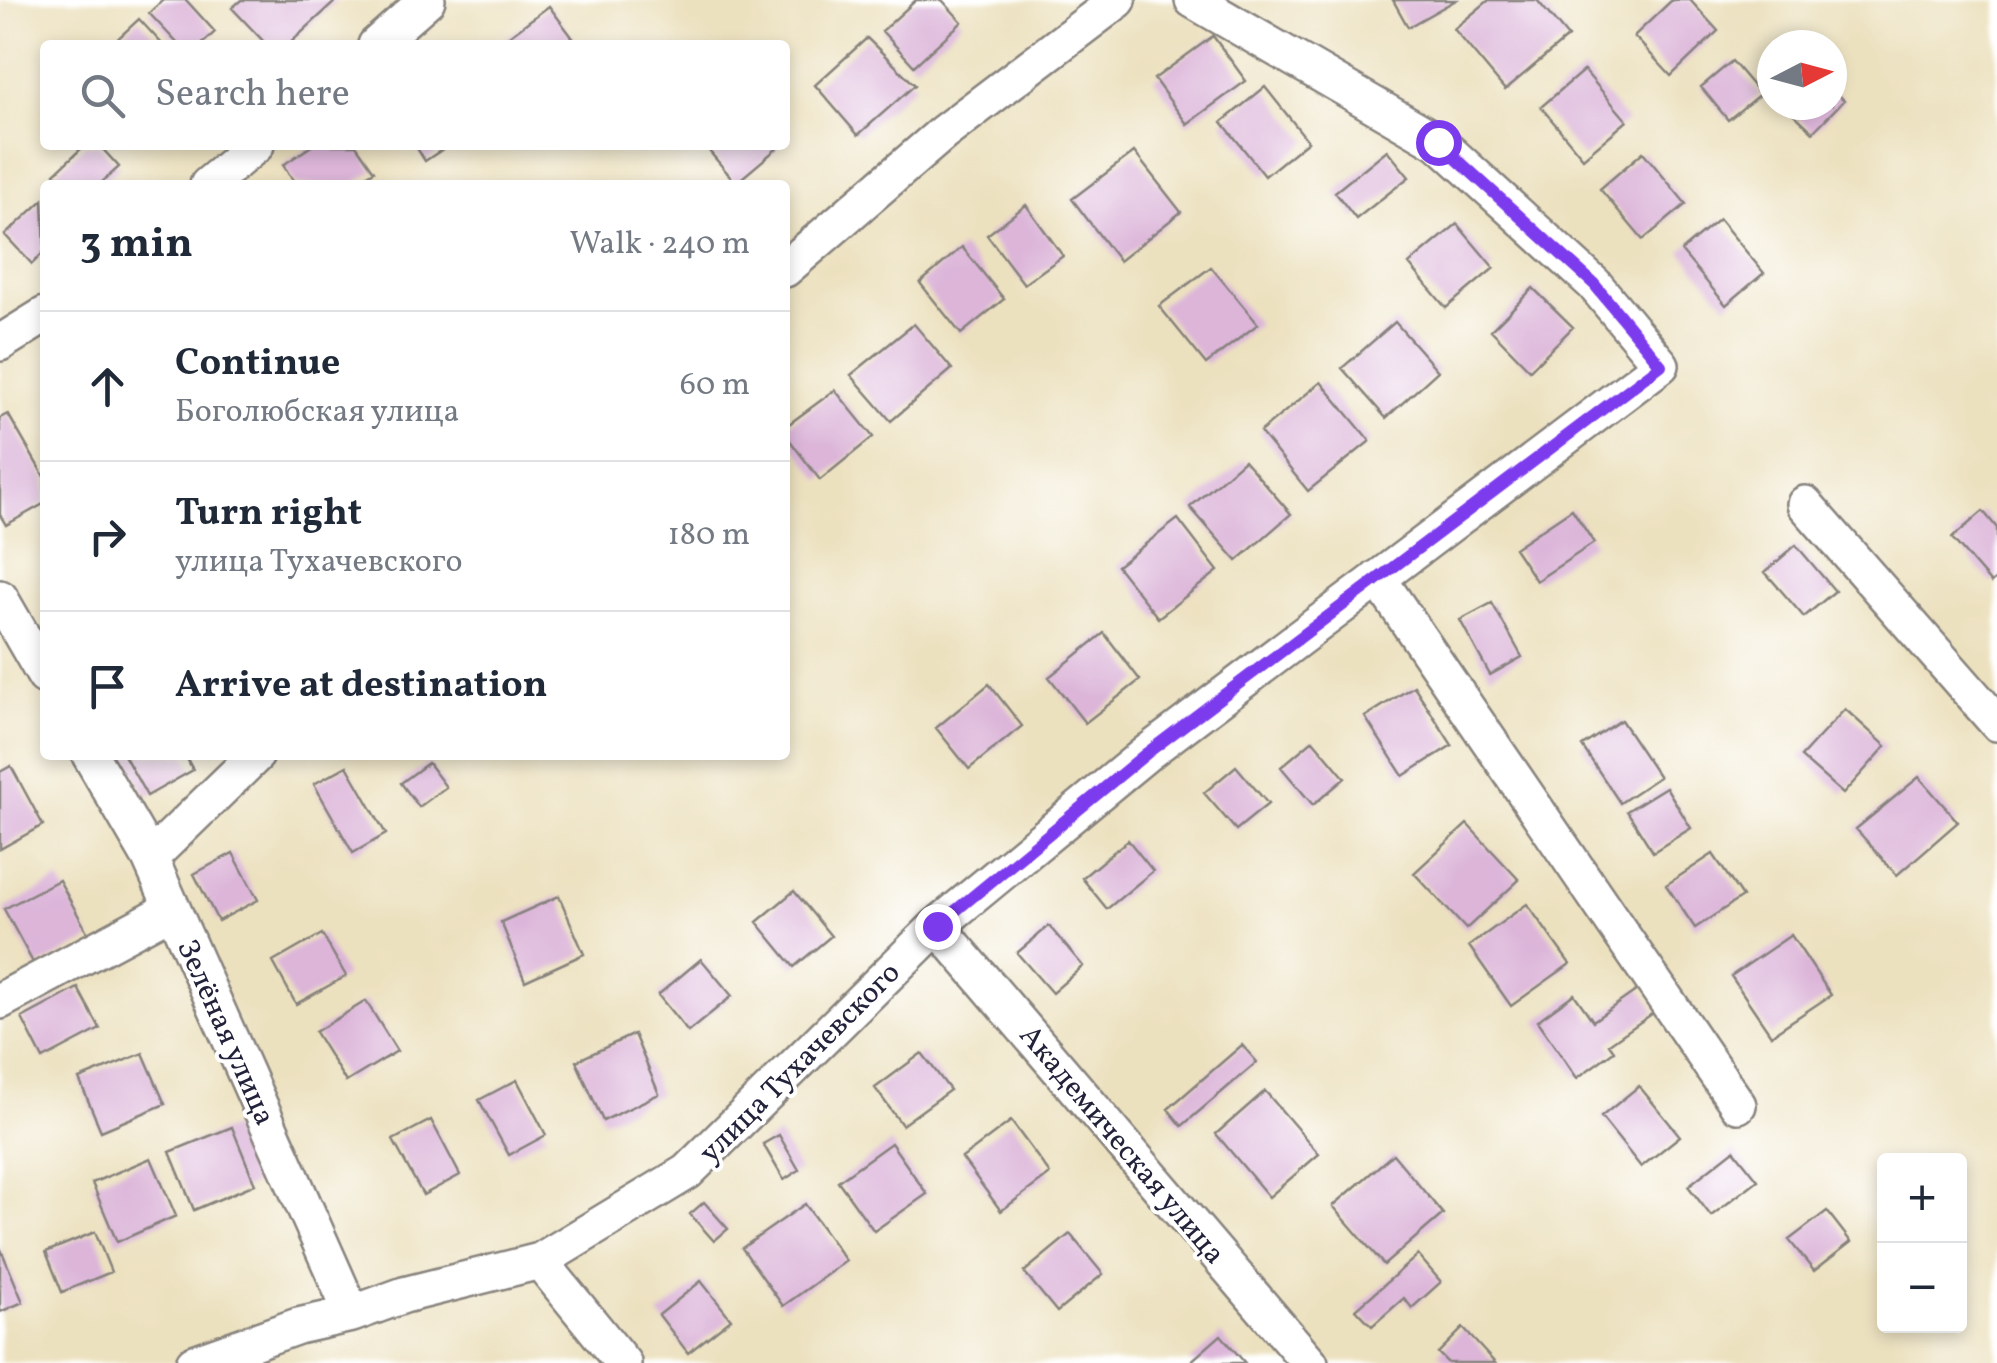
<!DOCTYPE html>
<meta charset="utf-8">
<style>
body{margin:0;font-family:Vollkorn,serif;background:#f2f2f3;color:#1f2937}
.controls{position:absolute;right:30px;bottom:30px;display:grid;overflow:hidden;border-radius:10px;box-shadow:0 5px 15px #0003}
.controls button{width:90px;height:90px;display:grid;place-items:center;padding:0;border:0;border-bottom:2px solid #e0e1e3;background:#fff;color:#1f2937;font:50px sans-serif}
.compass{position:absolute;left:1757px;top:30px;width:90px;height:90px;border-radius:50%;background:#fff;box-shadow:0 5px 15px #0003;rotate:84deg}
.stop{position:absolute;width:30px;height:30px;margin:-22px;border:8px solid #7c3aed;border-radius:50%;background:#fff}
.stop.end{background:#7c3aed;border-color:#fff;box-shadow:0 2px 10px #0008}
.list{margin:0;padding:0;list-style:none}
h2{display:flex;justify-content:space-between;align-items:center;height:130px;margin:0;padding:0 40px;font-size:42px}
h2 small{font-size:32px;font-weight:400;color:#747a83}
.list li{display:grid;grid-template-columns:65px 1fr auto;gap:30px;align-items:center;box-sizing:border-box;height:150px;padding:0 40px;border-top:2px solid #e0e1e3}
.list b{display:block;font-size:38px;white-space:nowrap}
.list p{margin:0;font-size:32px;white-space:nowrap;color:#747a83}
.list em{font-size:32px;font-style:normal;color:#747a83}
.icon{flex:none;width:55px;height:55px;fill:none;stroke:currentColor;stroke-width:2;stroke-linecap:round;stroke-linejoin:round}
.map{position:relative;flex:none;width:1997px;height:1363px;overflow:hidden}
.search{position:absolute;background:#fff;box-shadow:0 5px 15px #0003;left:40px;top:40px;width:750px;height:110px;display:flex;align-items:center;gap:25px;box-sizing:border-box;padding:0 35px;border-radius:10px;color:#747a83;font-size:38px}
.panel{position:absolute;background:#fff;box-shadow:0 5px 15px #0003;left:40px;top:180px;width:750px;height:580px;border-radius:10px}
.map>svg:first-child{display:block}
</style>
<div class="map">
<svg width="1997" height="1363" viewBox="0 0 1997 1363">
<rect width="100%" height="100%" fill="#fff"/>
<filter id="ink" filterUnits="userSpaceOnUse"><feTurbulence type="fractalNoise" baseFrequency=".01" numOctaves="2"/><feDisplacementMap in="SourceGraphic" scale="20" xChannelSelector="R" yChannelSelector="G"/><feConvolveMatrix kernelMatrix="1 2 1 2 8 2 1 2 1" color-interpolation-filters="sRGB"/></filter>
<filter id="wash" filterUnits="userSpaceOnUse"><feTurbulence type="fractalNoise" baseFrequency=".0048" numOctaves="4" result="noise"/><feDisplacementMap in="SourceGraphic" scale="40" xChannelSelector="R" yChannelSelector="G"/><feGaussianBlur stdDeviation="2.25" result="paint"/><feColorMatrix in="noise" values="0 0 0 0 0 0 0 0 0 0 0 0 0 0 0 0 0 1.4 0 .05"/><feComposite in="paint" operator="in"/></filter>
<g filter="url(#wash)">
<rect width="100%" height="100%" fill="#ece1bf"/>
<g id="blocks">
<!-- building -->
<path fill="#dcb5d9" d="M163 0H186L215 32 201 45H179L149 13Z
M241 0H337L288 45H267L232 8Z
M916 0H942L962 22 914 66 882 31Z
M1393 0H1456L1408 27Z
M1489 0H1537L1568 37 1505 90 1454 29Z
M1672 0H1690L1718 31 1671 76 1634 36Z
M549 6 578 45H497Z
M139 19 163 45H111Z
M1213 36 1246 81 1187 124 1154 79Z
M867 38 915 85 858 135 815 85Z
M1732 61 1760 94 1728 120 1701 87Z
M1584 70 1627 121 1583 158 1541 107Z
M1265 87 1308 141 1265 176 1222 122Z
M1832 89 1844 100 1813 132 1784 105H1832Z
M85 145H99L119 167 99 185H66L55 173Z
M313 145H356L374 171 352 185H296L283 165Z
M415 145H449L425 161Z
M704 145H781L736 183Z
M1387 150 1409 177 1356 219 1335 192Z
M1134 152 1181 212 1119 261 1072 199Z
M1643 152 1686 204 1643 240 1600 189Z
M43 200 45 251 32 264 5 235Z
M1026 205 1063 256 1024 284 987 235Z
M1719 219 1764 273 1726 305 1681 251Z
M1457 224 1494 268 1446 308 1409 264Z
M962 247 1004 299 961 334 920 283Z
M1211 267 1258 324 1206 364 1159 306Z
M1533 288 1573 327 1530 370 1491 330Z
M1395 322 1438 371 1386 418 1342 368Z
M914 324 952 369 891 421 851 375Z
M1321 382 1370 441 1308 491 1260 432Z
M835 390 873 437 820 480 785 434V427Z
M8 414 45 478V503L6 525 0 515V418Z
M1244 460 1291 514 1237 561 1190 507Z
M1572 509 1594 543 1536 581 1514 548Z
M1983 511 1997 528V578L1991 583 1952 538Z
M1178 519 1218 571 1158 618 1117 566Z
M1796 545 1835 591 1804 617 1765 572Z
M1492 603 1522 657 1490 675 1460 620Z
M1104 633 1140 680 1085 723 1049 677Z
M989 684 1022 726 969 769 936 728Z
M1414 686 1452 745 1403 776 1365 717Z
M1845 709 1886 746 1843 794 1801 757Z
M1621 720 1659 777 1620 803 1582 746Z
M1313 740 1345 778 1313 805 1281 767Z
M124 755H185L193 770 147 796Z
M428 763 446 787 419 807 401 783Z
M11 766 43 825 0 849V772Z
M347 766 386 834 353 853 314 784Z
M1236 766 1268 804 1236 830 1204 793Z
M1919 777 1958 822 1897 875 1856 829Z
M1666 787 1691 828 1653 852 1627 811Z
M1467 824 1519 880 1466 929 1414 873Z
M1128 840 1153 871 1107 909 1082 878Z
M233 853 258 900 218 921 194 874Z
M1713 854 1742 897 1695 928 1666 885Z
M59 880 91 939 36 968 4 909Z
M794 891 831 936 794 967 757 922Z
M559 896 584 954 525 981 501 922Z
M1527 904 1570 964 1511 1006 1469 946Z
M1049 926 1083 966 1052 993 1017 953Z
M322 934 346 976 296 1004 273 962Z
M1791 935 1831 995 1771 1035 1731 976Z
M701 959 732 996 688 1032 658 995Z
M78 988 100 1029 43 1059 22 1018Z
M1640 988 1656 1011 1609 1044 1614 1051 1577 1078 1537 1021 1574 994 1593 1021Z
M366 1001 397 1051 346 1082 315 1032Z
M634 1034 659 1094 603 1121 576 1061Z
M1242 1045 1257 1062 1182 1126 1168 1109Z
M143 1053 165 1104 101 1131 79 1079Z
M922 1053 950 1090 902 1125 875 1088Z
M517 1080 546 1135 509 1155 479 1100Z
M1639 1086 1680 1136 1641 1167 1601 1117Z
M1265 1091 1319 1154 1269 1197 1216 1134Z
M431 1120 460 1175 423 1195 393 1140Z
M1011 1121 1050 1174 1001 1211 962 1158Z
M232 1127 255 1184 194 1210 170 1152Z
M779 1135 799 1170 784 1180 763 1144Z
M891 1143 927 1194 874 1231 838 1181Z
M1734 1150 1758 1180 1711 1216 1688 1186Z
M1393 1154 1443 1214 1384 1265 1333 1206Z
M151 1158 176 1216 117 1242 92 1183Z
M704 1202 728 1229 714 1241 690 1214Z
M805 1204 846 1261 783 1306 742 1248Z
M1827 1211 1851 1242 1814 1271 1789 1240Z
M95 1232 111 1272 62 1292 46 1252Z
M1070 1234 1103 1274 1057 1312 1024 1272Z
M0 1247 23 1302 0 1312Z
M1418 1255 1441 1282 1412 1308 1404 1298 1372 1326 1356 1309Z
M701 1281 731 1319 688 1353 659 1315Z
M1463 1328 1495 1363H1448L1438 1353Z
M1221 1335 1245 1363H1189Z"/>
</g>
</g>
<g filter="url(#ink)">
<use href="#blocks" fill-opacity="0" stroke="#87827d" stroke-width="2.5"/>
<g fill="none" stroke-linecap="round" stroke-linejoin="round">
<defs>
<path id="minor" d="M376 45 427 0
M208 185 256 145
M785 269 943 133 1118 0
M0 343 45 315
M1805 504 1997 723
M1378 578 1738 1105
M0 598 45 676
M90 755 150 858 352 1314
M150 858 256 755
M937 926 1310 1363
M0 1001 172 909
M540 1261 623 1363
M194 1363 298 1326 352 1314 404 1295 540 1261 687 1172 937 926 1147 753 1661 365 1594 284 1438 142 1193 0"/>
</defs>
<!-- minor casing -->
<use href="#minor" stroke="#87827d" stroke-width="40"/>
<!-- minor -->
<use href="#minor" stroke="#fff" stroke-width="35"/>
</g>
</g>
<g fill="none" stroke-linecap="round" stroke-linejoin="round" filter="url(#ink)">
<!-- route -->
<path stroke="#7c3aed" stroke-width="12" d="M937 926 1147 753 1661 365 1594 284 1438 142"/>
</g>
<g text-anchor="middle" stroke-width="8" stroke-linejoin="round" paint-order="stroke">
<!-- street labels -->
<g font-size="30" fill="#22223b" stroke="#fff">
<text transform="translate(227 1032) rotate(66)" y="10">Зелёная улица</text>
<text transform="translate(799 1062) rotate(-45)" y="10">улица Тухачевского</text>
<text transform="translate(1123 1144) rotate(50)" y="10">Академическая улица</text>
</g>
</g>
</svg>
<div class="controls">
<button>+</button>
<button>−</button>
</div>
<svg class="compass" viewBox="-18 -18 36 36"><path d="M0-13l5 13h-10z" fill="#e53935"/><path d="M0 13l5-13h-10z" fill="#747a83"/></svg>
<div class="stop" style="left:1438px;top:142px"></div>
<div class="stop end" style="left:937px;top:926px"></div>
<div class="search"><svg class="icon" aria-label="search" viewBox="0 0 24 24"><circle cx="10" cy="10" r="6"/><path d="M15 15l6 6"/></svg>Search here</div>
<section class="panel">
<h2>3 min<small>Walk · 240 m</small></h2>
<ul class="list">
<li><svg class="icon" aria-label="ahead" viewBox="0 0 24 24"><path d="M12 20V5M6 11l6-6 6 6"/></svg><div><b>Continue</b><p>Боголюбская улица</p></div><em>60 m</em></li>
<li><svg class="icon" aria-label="right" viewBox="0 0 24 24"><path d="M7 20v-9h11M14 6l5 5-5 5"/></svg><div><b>Turn right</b><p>улица Тухачевского</p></div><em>180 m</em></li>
<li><svg class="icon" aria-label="arrive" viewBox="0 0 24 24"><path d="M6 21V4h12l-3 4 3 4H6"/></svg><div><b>Arrive at destination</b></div></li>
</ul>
</section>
</div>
